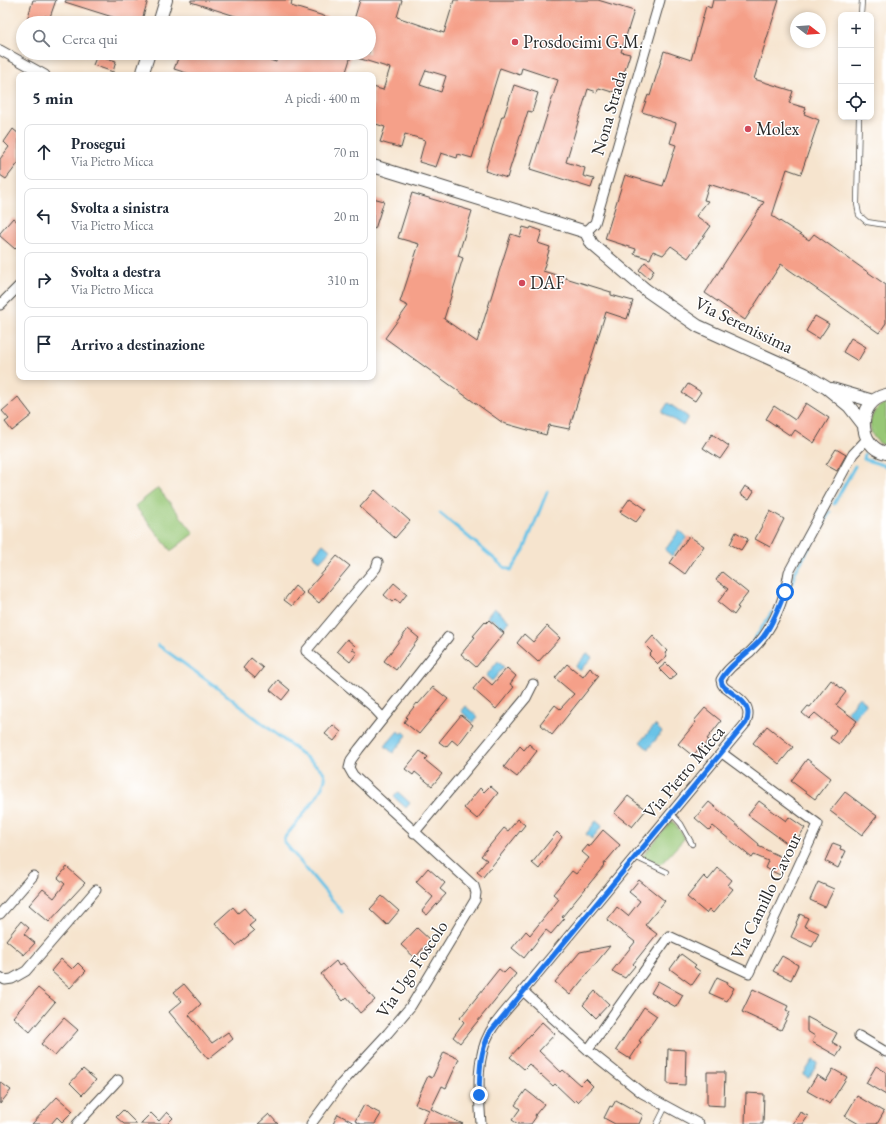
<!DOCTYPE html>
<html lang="it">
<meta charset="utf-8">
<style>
body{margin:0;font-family:"EB Garamond",serif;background:#f2f2f3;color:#1f2937}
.controls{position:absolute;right:12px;top:12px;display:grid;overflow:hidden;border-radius:8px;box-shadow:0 2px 6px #0003}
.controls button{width:36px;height:36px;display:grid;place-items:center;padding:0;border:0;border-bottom:1px solid #e0e1e3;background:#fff;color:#1f2937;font:20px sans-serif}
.compass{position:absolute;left:790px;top:12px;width:36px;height:36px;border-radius:50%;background:#fff;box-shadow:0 2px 6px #0003;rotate:107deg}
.stop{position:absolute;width:12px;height:12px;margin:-9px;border:3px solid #1a73e8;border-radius:50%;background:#fff}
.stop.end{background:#1a73e8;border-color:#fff;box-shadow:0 1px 4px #0008}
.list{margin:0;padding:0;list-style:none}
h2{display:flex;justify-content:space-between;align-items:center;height:52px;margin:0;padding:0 16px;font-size:17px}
h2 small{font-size:13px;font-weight:400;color:#747a83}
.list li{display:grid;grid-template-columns:26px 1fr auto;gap:12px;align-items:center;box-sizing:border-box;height:56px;margin:0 8px 8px;padding:0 8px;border:1px solid #e0e1e3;border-radius:8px}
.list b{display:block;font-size:15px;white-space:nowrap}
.list p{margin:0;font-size:13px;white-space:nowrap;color:#747a83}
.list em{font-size:13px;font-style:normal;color:#747a83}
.icon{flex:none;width:22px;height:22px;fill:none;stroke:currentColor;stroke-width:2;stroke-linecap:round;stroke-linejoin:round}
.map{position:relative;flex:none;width:886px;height:1124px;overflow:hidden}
.search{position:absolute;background:#fff;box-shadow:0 2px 6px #0003;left:16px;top:16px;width:360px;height:44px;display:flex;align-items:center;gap:10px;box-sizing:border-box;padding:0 14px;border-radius:22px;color:#747a83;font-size:15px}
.panel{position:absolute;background:#fff;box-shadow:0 2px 6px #0003;left:16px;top:72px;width:360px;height:308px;border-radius:8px}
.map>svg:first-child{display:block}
</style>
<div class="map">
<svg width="886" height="1124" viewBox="0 0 886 1124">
<rect width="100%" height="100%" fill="#fff"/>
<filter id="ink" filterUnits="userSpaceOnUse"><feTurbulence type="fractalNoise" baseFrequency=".025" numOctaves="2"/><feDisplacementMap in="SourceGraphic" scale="8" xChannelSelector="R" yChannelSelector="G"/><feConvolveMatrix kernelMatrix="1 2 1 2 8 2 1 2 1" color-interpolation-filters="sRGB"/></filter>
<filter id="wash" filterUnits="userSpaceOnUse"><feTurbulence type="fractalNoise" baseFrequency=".012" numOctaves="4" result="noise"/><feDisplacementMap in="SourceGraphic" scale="16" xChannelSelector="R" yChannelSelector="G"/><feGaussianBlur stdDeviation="0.9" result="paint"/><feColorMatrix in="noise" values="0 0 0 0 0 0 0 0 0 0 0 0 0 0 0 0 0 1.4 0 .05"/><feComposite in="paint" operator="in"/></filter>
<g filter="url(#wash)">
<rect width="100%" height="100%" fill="#f6e4ce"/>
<!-- green -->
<path fill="#97c776" stroke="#617950" d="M886 403V446C864 439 866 410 886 403Z
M158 488 194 533 171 551 135 506Z
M672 821 684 836V839L661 864 642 857Z"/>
<!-- water -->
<path fill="#69c3e7" stroke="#4a7789" d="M668 403 688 417 683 426 662 412Z
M679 531 687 537 672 556 665 550Z
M323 544 330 550 320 561 313 556Z
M494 608 509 621 503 628 492 619 490 620 487 617Z
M587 653 592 657 580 671 575 667Z
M498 661 504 667 492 681 486 676Z
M859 697 866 703 854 718 847 712Z
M465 706 478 717 473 722 461 711Z
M655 725 662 732 648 749 640 742Z
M398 731 401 734 404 732 407 735 393 753 385 746Z
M398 792 410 803 406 808 394 797Z
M596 821 602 826 592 839 586 834Z
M813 1060 818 1063 809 1078 803 1075Z"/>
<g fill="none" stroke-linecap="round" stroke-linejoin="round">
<!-- stream -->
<path stroke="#69c3e7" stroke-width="3" d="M865 454 864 459 886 466
M834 504 855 466
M440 513 504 567 511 570 524 550 547 492
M793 584 794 574 830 512
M158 645 215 686 322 770C324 773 326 775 325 779 324 791 294 826 285 837L284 842 342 912
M747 650 772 612"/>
</g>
<g id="blocks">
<!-- building -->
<path fill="#f5a089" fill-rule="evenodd" d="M33 0H56L50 17 45 16 43 23H35L27 20Z
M66 0H148L141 23H125V21L65 2Z
M191 0H292L291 6 340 21V23H248V20L191 2Z
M360 0H402L397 17 444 33 454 0H598L634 11 621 52 630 54 618 92 613 91 612 92 599 88 597 92 588 89 566 162 585 168 583 176 594 179 591 188 530 169 558 80 522 68 520 75 500 68 472 158 458 154 457 158 441 153 436 167 419 162 425 140 405 134 401 148 380 142 385 127 373 123V87L383 90 390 68 351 56 345 75H193L174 69 180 53H249L276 62 279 53H369V23H353ZM426 70 446 76 441 92 420 85Z
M713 0H779L754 79 793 91 789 103 806 108 804 114 819 120 801 174 787 169 772 216 809 240 814 234 886 285V323L879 333 781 264 745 320 705 293 764 202 709 184 704 200 708 201 696 216 711 226 688 258 671 246 663 255 653 251 650 259 634 254 636 249 605 239 625 175 663 186 676 145 670 143 676 123 642 112 648 95 650 96 664 51 691 60 706 6 711 8Z
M97 55 116 61 113 72 93 65Z
M514 85 538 93 532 112 528 111 507 178 485 171 502 116H504Z
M13 129 19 134V162L6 179 0 175V159L9 147 4 142Z
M412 193 472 211 458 256 463 258 444 319 477 342 511 234 520 237 523 227 530 229 531 227 542 231 538 243 550 247 543 271 611 292V295L633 301 627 319 606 312 569 429 549 425 546 435 503 423 385 338 408 306 400 302 419 244 398 238Z
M373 198 384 201 375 229 373 228Z
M13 218 19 223V245L15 249 0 236V233Z
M645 262 654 270 649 279 639 270Z
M815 316 829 324 819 339 806 331Z
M851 338 866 347 858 361 843 352Z
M688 384 701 392 695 401 682 393Z
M18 397 32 415 12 431 5 422 9 419 2 411Z
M806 403 829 418 814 443 795 430 791 436 766 419 774 406 795 420Z
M712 434 729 446 720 459 703 448Z
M836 449 846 455 837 471 826 465Z
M745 486 754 491 749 499 740 494Z
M375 490 410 521 395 538 360 507Z
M630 498 646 509 636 522 620 512Z
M770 511 784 519 770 547 755 539Z
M736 532 748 539 741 550 730 544Z
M689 536 704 546 685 574 670 563Z
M337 556 350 566 319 603 306 592Z
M722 572 748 593 737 607 739 608 734 615 718 602 728 589 716 580Z
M394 583 407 594 400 603 395 599 392 602 384 595Z
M295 586 303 593 292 606 284 600Z
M489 620 504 633 476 667 461 654 475 637 473 636 485 622 486 623Z
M547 626 560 638 538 662 517 643 524 634 533 642Z
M408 629 419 638 396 670 384 661Z
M653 636 667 651 665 653 667 656 658 664 649 655 652 652 645 645Z
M347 639 355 646 352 649 357 653 350 662 337 651Z
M251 658 263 668 255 678 243 668Z
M666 663 677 674 670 680 659 669Z
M567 664 583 677 590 668 599 676 552 735 540 724 555 705 560 709 574 694 555 678Z
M507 668 516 676 510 684 514 687 496 709 473 689 483 677 492 685Z
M278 680 290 690 282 700 270 690Z
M831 680 846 692 836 705 857 721 839 744 830 738 836 730 815 713 809 719 802 713 808 706 810 707Z
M433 687 448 699 419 734 404 722 407 718 406 717 417 703 418 704Z
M705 708 721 721 707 739 709 740 702 749 700 747 693 756 678 744 696 722 694 721Z
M461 715 473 725 458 745 452 740 446 747 439 742Z
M333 725 341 732 334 741 325 734Z
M767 726 793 747 779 764 753 743Z
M529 744 537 751 517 777 504 767 520 746 524 750Z
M420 751 428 757 425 760 442 774 432 786 415 772 413 775 405 769Z
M807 759 831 778 815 799 791 781Z
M490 786 498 793 477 819 464 808 480 788 484 792Z
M845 792 877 816 862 835 830 811Z
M628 796 646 810 632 827 614 813Z
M759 801 786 821 789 817 805 828 792 847 748 815Z
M709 802 759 844 758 846 788 860 780 875 765 868 768 861 754 855 752 858 713 826 709 830 695 818Z
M518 819 525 825 483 877 477 872 487 860 481 856 504 828 508 831Z
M603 830 620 845 603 865 604 866 562 917 564 919 551 934 546 930 524 958 512 948 526 931 530 935 559 899 553 894 572 871 576 874 589 858 582 852 588 845 589 847Z
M557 832 562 837 539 869 532 863Z
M833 843 841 846 840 849 846 851 838 868 825 861Z
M67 867 85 883 49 922 29 905 43 889 54 898 65 884 58 878Z
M428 868 445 883 440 889 446 894 427 915 422 911 433 897 416 882Z
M718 868 732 880 728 885 733 889 713 913 709 909 706 913 687 897 704 876 708 880Z
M639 880 665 901 645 925 657 934 633 964 635 966 625 978 612 971 635 942 607 920 617 907 628 916 640 901 629 892Z
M818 882 834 889 825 907 810 900Z
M382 896 399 911 387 925 370 909Z
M233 907 238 913 244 908 255 921 249 926 254 931 236 946 215 923Z
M800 914 808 918 804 926 819 933 812 947 791 937 797 924 796 923Z
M21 921 29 928 24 934 35 943 24 955 6 940Z
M417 928 430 940 415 958 401 945Z
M610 946 570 995 555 982 580 952Z
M681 954 696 965 694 967 701 972 692 985 670 969Z
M782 956 798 965 791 980 773 971Z
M61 959 72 969 78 963 86 971 70 988 51 971Z
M336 961 339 966 343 963 375 1000 360 1013 347 997 343 1001 321 974Z
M509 968 516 974 460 1043 453 1037 464 1022 460 1018 499 969 504 973Z
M717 977 728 982 727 984 734 988 727 1001 709 993Z
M658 981 683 995 676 1007 651 993Z
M184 984 201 1004 189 1015 212 1043 228 1032 233 1039 208 1059 169 1012 182 1001 174 992Z
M38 988 55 1002 30 1032 13 1017Z
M753 989 788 1006 786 1010 790 1012 781 1030 742 1012Z
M595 991 609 1004 596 1018 583 1005Z
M644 1007 657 1016 639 1041 641 1042 630 1059 616 1050Z
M807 1017 837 1033 832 1042 842 1048 837 1056 812 1042 815 1036 807 1031Z
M64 1018 78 1030 55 1056 41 1044Z
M542 1022 555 1034 539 1051 561 1072 563 1070 580 1085 586 1079 593 1086 578 1102 576 1100 574 1102 555 1084 553 1086 529 1064 524 1069 510 1057Z
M668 1049 686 1050 685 1085 667 1084Z
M444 1052 459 1059 446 1088 442 1086 431 1109 463 1124H422L429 1110 415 1104 428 1076 432 1078Z
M876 1066 886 1072V1095L866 1083Z
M83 1069 96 1080 82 1095 70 1083Z
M833 1069 847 1077 830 1104 807 1091 817 1075 826 1081Z
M707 1072H725L724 1106 707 1105Z
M0 1082 11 1090 0 1104Z
M526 1090 544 1104 535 1115 536 1117 531 1124H518L512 1120 520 1109 515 1105Z
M746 1093 764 1094 763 1124H745Z
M857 1096 884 1112 877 1124H859L845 1116Z
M57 1097 73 1111 62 1122 57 1117 51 1124H32Z
M616 1100 643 1115 639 1124H615L604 1118 610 1106 612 1107Z
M364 1105 381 1114 375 1124H361L355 1121Z
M123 1110 137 1124H124L116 1117Z
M167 1112 173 1118 167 1124H140L151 1113 159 1121Z
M800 1112 808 1116 803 1124H793Z
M269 1114 278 1124H258Z
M338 1114 356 1124H333Z"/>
</g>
</g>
<g filter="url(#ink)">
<use href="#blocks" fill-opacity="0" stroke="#494743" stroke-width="1"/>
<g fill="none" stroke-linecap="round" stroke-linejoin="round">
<defs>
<path id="lane" d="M861 15 862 0
M859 117 857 204 859 215 867 222 886 225
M671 813 681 824 692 844
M635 857 667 872
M657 1124 666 1106"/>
<path id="street" d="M0 50 45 75
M586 232 595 223 660 0
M0 305 19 286
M378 562 376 568 306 651 371 705 383 718
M414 833 526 698 533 684
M0 914 33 876
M0 977 5 980 12 979 26 971 96 890
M523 991 588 1050 642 1093 699 1124
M859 1036 886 1052
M588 1050 669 936 749 973 818 824 722 753
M77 1124 118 1080
M311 1124 340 1085 388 1033 411 1006 475 900 476 893 474 886 353 775 349 768 351 760 359 749 448 637
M481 1124C479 1094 475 1059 490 1032 498 1018 512 1004 523 991L746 723C754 704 737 697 724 687L722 684 721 680C727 668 740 660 750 652 772 631 784 601 789 572L853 454 867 439"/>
<path id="secondary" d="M159 23 166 0
M142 75 149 53
M373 166 586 232 592 244 646 290 698 326 804 374 827 388 849 406 863 424
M832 389 873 401
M886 395C856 401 857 447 886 453"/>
</defs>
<!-- lane casing -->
<use href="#lane" stroke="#494743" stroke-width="6"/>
<!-- street casing -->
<use href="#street" stroke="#494743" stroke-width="11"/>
<!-- secondary casing -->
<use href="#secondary" stroke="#494743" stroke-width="14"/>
<!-- lane -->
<use href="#lane" stroke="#fff" stroke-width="4.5"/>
<!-- street -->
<use href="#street" stroke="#fff" stroke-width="9"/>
<!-- secondary -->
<use href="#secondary" stroke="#fff" stroke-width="12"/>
</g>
</g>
<g fill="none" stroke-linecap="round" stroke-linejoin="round" filter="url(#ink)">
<!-- route -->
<path stroke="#1a73e8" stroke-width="5" d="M479 1095C480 1070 479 1055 490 1032L746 723C754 704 737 697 724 687L722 684 721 680C729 664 751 652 763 637 773 624 779 607 785 592"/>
</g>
<!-- markers -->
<g fill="#d1495b" stroke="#fff" stroke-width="1.5">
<circle cx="515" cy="42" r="4"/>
<circle cx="748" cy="129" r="4"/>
<circle cx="522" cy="283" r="4"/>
</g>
<g text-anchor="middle" stroke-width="3" stroke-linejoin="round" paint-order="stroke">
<!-- poi labels -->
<g font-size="18" fill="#2b2b2b" stroke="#fff" text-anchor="start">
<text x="523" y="48">Prosdocimi G.M.</text>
<text x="756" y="135">Molex</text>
<text x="530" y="289">DAF</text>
</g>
<!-- street labels -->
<g font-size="18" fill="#2b2b2b" stroke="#fff">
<text transform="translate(609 113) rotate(-74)" y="6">Nona Strada</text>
<text transform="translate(744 325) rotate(26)" y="6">Via Serenissima</text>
<text transform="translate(684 772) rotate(-50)" y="6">Via Pietro Micca</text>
<text transform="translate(766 896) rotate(-64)" y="6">Via Camillo Cavour</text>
<text transform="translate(412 969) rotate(-56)" y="6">Via Ugo Foscolo</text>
</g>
</g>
</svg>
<div class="controls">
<button>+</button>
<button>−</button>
<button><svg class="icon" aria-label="locate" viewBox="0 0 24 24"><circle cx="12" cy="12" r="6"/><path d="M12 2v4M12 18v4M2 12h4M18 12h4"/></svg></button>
</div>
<svg class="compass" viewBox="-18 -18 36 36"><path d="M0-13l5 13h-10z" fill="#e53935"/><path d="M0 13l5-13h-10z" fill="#747a83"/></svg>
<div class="stop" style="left:785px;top:592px"></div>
<div class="stop end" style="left:479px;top:1095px"></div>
<div class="search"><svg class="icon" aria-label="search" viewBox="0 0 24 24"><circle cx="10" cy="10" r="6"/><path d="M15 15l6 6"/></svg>Cerca qui</div>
<section class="panel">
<h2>5 min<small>A piedi · 400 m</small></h2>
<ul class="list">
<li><svg class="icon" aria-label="ahead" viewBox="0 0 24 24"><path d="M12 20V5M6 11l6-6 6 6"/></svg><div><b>Prosegui</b><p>Via Pietro Micca</p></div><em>70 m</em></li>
<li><svg class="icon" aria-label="left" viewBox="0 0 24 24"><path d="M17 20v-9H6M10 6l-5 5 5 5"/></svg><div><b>Svolta a sinistra</b><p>Via Pietro Micca</p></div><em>20 m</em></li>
<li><svg class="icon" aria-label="right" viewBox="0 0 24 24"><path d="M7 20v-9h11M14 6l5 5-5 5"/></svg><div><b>Svolta a destra</b><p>Via Pietro Micca</p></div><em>310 m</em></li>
<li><svg class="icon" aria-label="arrive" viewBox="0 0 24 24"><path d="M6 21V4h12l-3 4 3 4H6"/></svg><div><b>Arrivo a destinazione</b></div></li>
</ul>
</section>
</div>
